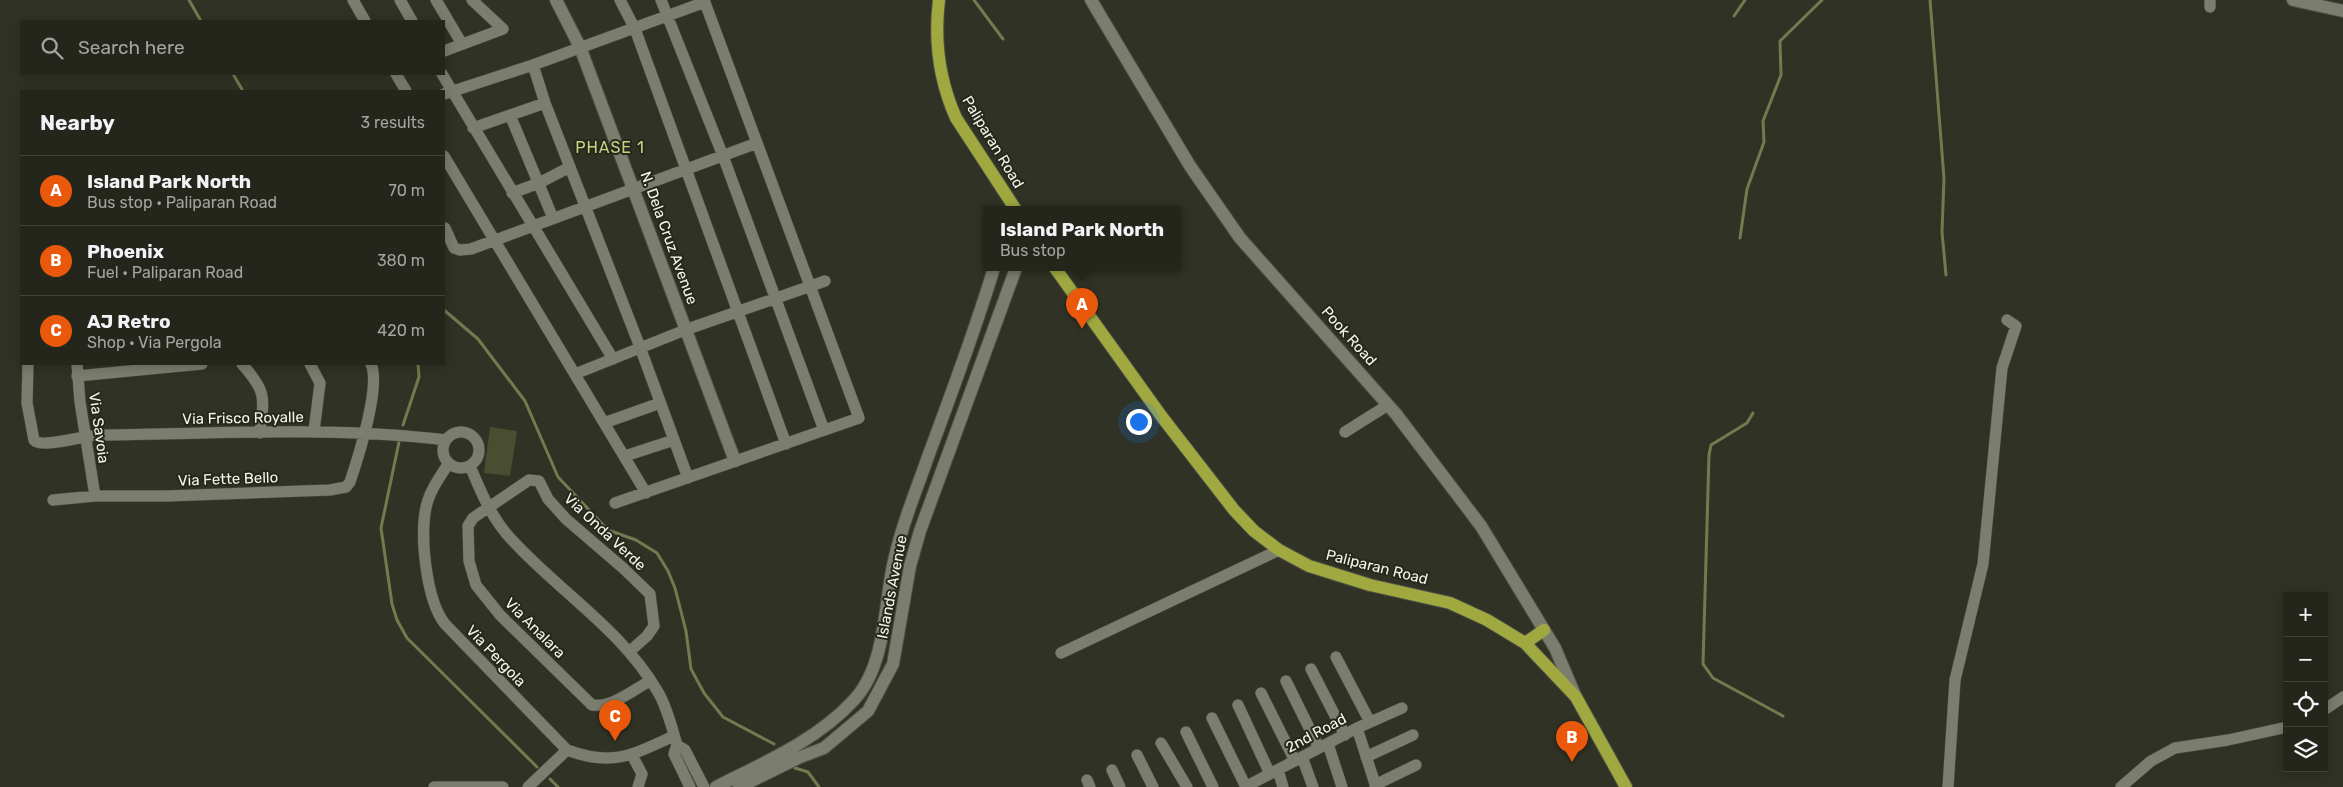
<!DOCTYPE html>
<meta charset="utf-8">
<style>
body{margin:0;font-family:Rubik,sans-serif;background:#303229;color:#f1f3f6}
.controls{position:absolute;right:15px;bottom:15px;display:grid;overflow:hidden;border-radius:0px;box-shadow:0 2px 12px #0003}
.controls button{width:45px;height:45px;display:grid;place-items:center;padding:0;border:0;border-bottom:1px solid #41433b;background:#24261c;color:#f1f3f6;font:25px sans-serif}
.you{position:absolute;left:1138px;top:421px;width:18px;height:18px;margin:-12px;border:4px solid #fff;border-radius:50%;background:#1a73e8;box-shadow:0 0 0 8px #1a73e833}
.badge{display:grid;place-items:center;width:32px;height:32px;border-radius:50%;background:#ea580c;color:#fff;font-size:16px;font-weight:700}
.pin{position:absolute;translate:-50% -41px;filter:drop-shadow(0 1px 2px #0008)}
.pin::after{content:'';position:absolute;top:26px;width:18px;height:15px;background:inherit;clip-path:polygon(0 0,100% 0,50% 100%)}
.popup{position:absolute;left:983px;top:206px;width:198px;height:65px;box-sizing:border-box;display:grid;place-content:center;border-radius:0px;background:#24261c;filter:drop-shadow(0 1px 4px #0005);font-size:16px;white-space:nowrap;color:#a3a5a3}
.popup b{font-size:19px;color:#f1f3f6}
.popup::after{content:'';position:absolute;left:50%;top:100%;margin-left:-10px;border:10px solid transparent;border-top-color:#24261c}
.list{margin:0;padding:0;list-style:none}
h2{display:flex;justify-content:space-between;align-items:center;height:65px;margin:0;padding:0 20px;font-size:21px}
h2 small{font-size:16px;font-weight:400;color:#a3a5a3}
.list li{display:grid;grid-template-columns:32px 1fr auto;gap:15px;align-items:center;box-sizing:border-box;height:70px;padding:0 20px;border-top:1px solid #41433b}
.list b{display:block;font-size:19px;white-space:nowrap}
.list p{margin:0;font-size:16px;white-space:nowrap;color:#a3a5a3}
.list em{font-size:16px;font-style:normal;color:#a3a5a3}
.icon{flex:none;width:28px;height:28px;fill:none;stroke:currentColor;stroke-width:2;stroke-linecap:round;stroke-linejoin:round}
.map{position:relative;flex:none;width:2343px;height:787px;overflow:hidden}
.search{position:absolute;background:#24261c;box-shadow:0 2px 12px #0003;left:20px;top:20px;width:425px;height:55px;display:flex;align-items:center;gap:12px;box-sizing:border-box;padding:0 18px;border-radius:0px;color:#a3a5a3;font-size:19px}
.panel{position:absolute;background:#24261c;box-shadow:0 2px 12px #0003;left:20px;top:90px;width:425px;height:275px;border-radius:0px}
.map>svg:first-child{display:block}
</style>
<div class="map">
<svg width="2343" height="787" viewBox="0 0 2343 787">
<rect width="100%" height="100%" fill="#303225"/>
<!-- green -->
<path fill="#4a4e30" d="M490 427 517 431 510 476 484 473Z"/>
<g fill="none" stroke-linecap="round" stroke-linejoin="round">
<!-- stream -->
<path stroke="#747a4f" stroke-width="3" d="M189 0 201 21
M974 0 1003 39
M1930 0 1944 178 1942 232 1946 275
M1734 16 1745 0
M233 74 243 91
M1740 238 1747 189 1764 142 1763 121 1781 75 1780 41 1822 0
M444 310 478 339 525 401 558 477 608 530 636 540 657 553 668 571 675 588 686 631 691 669 704 693 723 717 774 744
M1753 413 1747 423 1711 445 1709 455 1703 664 1713 678 1783 716
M403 425 419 377 418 364
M399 442 381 528 392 604 397 620 407 638 537 767
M795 768 808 772 819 787
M550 779 558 787"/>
<defs>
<path id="street" d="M353 0 365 21
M400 0 412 21
M436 0 462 44
M620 0 635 29 786 444
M661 0 723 156 824 430
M2210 0V7
M444 51 503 29 472 0
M533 65 545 103 640 347 688 478
M396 74 406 91
M442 74 613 359
M444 94 533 65 705 2
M510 115 553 218
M473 128 545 103
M444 156 646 493
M512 193 539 183 570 167
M445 228 454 248 460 250 471 249 757 143
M28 364 27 403 34 440C41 449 85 435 100 435 215 434 331 426 446 440
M77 364 80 402 95 496
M242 364C267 392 264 397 260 433
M310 364 320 383 314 431
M575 374 685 330 825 281
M77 376 202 364
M604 423 660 403
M1345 432 1388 405
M443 450a18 18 0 1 1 36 0a18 18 0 1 1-36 0Z
M625 456 674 440
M449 463C441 475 432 487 428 500 418 530 426 600 445 624L567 750C613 767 632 755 674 736
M470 466C481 492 492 520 513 541 560 592 622 630 658 692 667 707 672 728 677 745L674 754 690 787
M53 500 95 496H167L330 490 346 487 350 482C358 458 381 386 371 364
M615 503 859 418 704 0
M629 652 647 636 654 626 650 594 623 568 566 519 548 499 539 481 529 480 473 518 468 526 469 561 476 585 500 615 592 705C612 708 633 690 650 681
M1061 653 1279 550
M1336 657 1370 722
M1311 669 1345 735
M1286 681 1319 748
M1261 693 1295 761
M1238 705 1270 774
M2324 710 2343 697
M1212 718 1246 787
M1357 728 1376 787
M1186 732 1213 787
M1161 743 1187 787
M1328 744 1342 787
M677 745 685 750 704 787
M632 755 642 774 638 787
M1137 755 1153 787
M1302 757 1313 787
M1366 757 1413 735
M1112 770 1120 787
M1278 770 1283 787
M1087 780 1090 787
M1375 785 1416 765
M434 787H503
M528 787 567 750
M1245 787 1357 728 1402 708
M1948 787 1955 680 1983 564 2002 368 2016 326 2007 320
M2121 787 2151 761 2175 748 2228 740 2287 727"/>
<path id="secondary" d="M556 0 580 47 735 461
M1091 0 1190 166 1240 238 1396 414 1481 526 1555 648 1575 695
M2293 0 2343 11
M716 787C763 763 816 741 853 701 883 670 884 617 891 576 898 534 915 494 929 454 952 392 975 331 994 268
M739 787 798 758 824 748 868 711 893 664 910 566 920 531 1016 268"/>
<path id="primary" d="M939 0C934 41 939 80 956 118L1016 210
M1055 268 1162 417 1234 510 1254 531 1279 550 1309 566 1370 585 1450 603 1487 620 1525 643 1576 697 1626 787
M1525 643 1544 630"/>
</defs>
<!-- street casing -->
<use href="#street" stroke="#4d4f43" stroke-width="12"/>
<!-- secondary casing -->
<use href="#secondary" stroke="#4d4f43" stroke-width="14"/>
<!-- primary casing -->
<use href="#primary" stroke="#4d4f43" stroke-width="14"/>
<!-- street -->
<use href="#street" stroke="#7b7d6e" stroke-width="11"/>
<!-- secondary -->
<use href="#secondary" stroke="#7b7d6e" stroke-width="12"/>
<!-- primary -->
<use href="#primary" stroke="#a0a940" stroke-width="12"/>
</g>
<g text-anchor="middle" stroke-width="4" stroke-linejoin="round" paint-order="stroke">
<!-- street labels -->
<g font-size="15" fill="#f4f5ec" stroke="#26281b">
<text transform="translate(993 142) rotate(59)" y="5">Paliparan Road</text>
<text transform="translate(669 238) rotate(70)" y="5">N. Dela Cruz Avenue</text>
<text transform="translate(1349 336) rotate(48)" y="5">Pook Road</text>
<text transform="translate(243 418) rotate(-1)" y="5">Via Frisco Royalle</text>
<text transform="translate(99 428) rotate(82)" y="5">Via Savoia</text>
<text transform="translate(228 479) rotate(-2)" y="5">Via Fette Bello</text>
<text transform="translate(605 532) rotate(43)" y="5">Via Onda Verde</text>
<text transform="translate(1377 567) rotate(14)" y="5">Paliparan Road</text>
<text transform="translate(892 587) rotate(-79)" y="5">Islands Avenue</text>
<text transform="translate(535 628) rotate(45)" y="5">Via Analara</text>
<text transform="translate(496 656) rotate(46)" y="5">Via Pergola</text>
<text transform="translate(1316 733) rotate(-28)" y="5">2nd Road</text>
</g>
<!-- neighbourhood labels -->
<g font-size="16" letter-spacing="1" fill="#c8d285" stroke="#26281b">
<text x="610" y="153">PHASE 1</text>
</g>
</g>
</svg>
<div class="controls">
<button>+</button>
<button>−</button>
<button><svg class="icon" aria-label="locate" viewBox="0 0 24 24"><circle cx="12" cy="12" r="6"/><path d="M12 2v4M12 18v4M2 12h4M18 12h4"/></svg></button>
<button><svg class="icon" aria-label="layers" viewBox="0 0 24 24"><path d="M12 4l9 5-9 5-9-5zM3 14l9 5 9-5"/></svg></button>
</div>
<div class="you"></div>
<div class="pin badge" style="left:1082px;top:329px">A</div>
<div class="popup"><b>Island Park North</b>Bus stop</div>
<div class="pin badge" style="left:1572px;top:762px">B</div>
<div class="pin badge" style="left:615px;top:741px">C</div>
<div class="search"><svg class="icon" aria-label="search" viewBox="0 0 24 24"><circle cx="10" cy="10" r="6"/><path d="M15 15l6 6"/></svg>Search here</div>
<section class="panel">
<h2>Nearby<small>3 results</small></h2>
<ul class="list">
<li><span class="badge">A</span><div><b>Island Park North</b><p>Bus stop · Paliparan Road</p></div><em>70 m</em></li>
<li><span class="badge">B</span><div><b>Phoenix</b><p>Fuel · Paliparan Road</p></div><em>380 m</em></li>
<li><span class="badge">C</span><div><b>AJ Retro</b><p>Shop · Via Pergola</p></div><em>420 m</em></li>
</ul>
</section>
</div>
